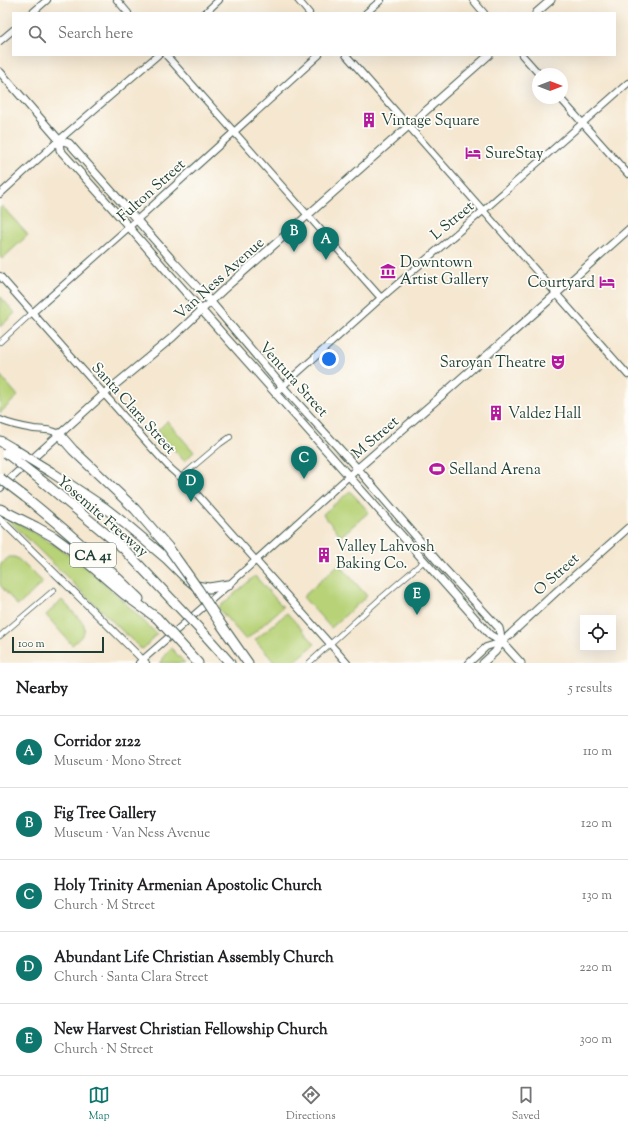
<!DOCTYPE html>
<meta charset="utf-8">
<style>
body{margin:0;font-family:"Sorts Mill Goudy",serif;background:#f6f6f6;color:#202124}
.controls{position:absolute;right:12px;bottom:12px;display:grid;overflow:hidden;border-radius:0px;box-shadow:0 4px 16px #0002}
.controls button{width:36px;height:36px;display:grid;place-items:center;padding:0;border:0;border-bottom:1px solid #e0e0e0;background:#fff;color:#202124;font:20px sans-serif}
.compass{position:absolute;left:532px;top:68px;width:36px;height:36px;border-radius:50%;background:#fff;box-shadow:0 4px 16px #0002;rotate:90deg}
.scale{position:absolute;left:12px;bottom:10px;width:92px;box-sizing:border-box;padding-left:4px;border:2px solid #1f3d34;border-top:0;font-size:11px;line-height:14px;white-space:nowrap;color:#1f3d34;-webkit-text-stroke:3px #fdfcf7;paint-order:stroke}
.you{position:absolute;left:329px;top:359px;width:14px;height:14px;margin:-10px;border:3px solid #fff;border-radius:50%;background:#1a73e8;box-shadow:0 0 0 6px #1a73e833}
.badge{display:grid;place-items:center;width:26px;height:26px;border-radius:50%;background:#0f766e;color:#fff;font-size:13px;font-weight:700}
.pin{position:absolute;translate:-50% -33px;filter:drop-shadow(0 1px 2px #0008)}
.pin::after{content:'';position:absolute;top:21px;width:14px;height:12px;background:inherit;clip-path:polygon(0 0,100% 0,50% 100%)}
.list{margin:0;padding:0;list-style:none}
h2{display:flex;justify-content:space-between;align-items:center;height:52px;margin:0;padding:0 16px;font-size:17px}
h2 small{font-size:13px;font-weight:400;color:#757577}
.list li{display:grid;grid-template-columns:26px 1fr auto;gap:12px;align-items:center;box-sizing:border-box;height:72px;padding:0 16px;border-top:1px solid #e0e0e0}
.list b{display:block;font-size:15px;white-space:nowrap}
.list p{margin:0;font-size:13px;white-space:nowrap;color:#757577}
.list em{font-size:13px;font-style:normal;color:#757577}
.icon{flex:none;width:22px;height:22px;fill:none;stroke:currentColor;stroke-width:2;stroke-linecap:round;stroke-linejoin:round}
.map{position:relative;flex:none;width:628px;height:663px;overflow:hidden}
.search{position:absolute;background:#fff;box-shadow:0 4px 16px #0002;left:12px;right:12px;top:12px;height:44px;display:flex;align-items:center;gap:10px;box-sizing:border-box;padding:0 14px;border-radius:0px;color:#757577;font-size:15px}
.sheet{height:412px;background:#fff}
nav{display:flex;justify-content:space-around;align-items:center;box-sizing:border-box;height:56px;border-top:1px solid #e0e0e0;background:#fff;font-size:11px;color:#757577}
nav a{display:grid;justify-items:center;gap:2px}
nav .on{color:#0f766e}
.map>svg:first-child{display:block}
</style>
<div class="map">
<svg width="628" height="663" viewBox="0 0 628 663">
<rect width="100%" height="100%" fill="#fdfcf7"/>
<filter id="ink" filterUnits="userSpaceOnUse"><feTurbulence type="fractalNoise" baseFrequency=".025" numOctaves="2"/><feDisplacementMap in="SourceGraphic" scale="8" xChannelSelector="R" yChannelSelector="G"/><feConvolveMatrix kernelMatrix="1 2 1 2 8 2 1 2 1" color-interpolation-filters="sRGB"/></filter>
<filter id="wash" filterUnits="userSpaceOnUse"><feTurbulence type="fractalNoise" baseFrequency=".012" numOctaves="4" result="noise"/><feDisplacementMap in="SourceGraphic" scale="16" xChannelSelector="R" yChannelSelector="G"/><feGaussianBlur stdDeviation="0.9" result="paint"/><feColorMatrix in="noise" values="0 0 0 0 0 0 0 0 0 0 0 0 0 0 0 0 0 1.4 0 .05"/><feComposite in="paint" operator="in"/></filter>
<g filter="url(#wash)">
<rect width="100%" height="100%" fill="#f5e7d0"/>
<!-- green -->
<path fill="#b7d277" stroke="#6b8856" d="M2 206 28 235 2 259 0 257V208Z
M0 296 15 313 0 327Z
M0 375 18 396 0 413Z
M167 421 194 452 184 461 157 431Z
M350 491 369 512 341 536 325 517 323 514Z
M3 515C28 529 53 543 76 560 105 582 131 609 157 634L143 649 140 648Z
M9 557H14L17 558 43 582 19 605H17L0 585V565Z
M339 564 367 596 331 628 303 597Z
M255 576 283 607 246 640 218 608Z
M62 600 83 623C88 633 79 639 72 645L46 615Z
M287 613 315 644 293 663H275L255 640Z
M171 648 185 663H159L162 662 164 656Z"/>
</g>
<g filter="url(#ink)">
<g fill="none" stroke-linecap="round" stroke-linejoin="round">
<defs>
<path id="minor" d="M0 342 32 313
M181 477 220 444 230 437
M0 636 54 590
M309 663 381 598 424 561"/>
<path id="tertiary" d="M117 0 128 13
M298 0 309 13
M473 0 484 13
M32 13 47 0
M205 13 219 0
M366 13 381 0
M0 41 13 30
M166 55 381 298
M346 55 628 375
M522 55 539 74
M560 98 628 174
M0 194 59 140 158 55
M0 276 150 446 171 469 187 483 347 663
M32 313 129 227 319 55
M275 393 381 298 484 210 628 83
M0 420C11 425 22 427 34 429 45 430 50 429 59 434
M0 519 146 663
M139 663 233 581 349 476
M469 663 486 647 502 642"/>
<path id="secondary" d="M536 13 551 0
M0 72 59 140 60 150 129 227 165 269 490 635 502 642 521 663
M59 140 69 143 174 262 211 302 282 386 358 469 439 563 499 628 502 642
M349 476 448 390 628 230
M0 488 104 394 173 337 223 290 489 55
M483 663 495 652 502 642 556 592 628 528"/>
<path id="motorway" d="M59 434 73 450 135 509 168 547
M0 441 12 448
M51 472 105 508 128 526 167 559 185 577 196 586 209 588 228 585
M42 481 123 548 173 601
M25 497C65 529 103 563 139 599
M0 509 36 527 54 537 81 557 124 594 157 618
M220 623 248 663
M207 637 230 663
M187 651 198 663"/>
</defs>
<!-- minor casing -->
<use href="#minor" stroke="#3f564b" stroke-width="6"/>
<!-- tertiary casing -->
<use href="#tertiary" stroke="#3f564b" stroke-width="8"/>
<!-- secondary casing -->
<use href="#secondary" stroke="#3f564b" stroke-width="9"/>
<!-- motorway casing -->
<use href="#motorway" stroke="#3f564b" stroke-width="11"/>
<!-- minor -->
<use href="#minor" stroke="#fff" stroke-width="4.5"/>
<!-- tertiary -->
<use href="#tertiary" stroke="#fff" stroke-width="6"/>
<!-- secondary -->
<use href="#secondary" stroke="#fff" stroke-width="7"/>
<!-- motorway -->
<use href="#motorway" stroke="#fff" stroke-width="9"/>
<defs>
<path id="motorway-bridge" d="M12 448 51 472
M6 453 42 481
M0 478 25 497
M168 547 198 589 220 623
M173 601 207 637
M157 618 187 651"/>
</defs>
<!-- motorway-bridge casing -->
<use href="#motorway-bridge" stroke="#3f564b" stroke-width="11" stroke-linecap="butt"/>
<!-- motorway-bridge -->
<use href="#motorway-bridge" stroke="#fff" stroke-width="9"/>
</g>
</g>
<!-- icons -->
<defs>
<symbol id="building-bare" viewBox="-9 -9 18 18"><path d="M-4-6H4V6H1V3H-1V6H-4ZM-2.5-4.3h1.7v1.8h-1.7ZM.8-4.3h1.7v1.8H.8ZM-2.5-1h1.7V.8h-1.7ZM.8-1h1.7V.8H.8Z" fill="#b5179e" stroke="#fdfcf7" stroke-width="2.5" paint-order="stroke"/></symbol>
<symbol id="hotel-bare" viewBox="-9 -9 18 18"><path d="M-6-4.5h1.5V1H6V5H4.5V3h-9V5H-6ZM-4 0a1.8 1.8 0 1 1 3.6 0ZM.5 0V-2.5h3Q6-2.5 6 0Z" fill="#b5179e" stroke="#fdfcf7" stroke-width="2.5" paint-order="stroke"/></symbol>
<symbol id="museum-bare" viewBox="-9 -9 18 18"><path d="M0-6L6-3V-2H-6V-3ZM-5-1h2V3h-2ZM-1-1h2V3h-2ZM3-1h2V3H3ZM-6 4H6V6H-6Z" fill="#b5179e" stroke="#fdfcf7" stroke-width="2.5" paint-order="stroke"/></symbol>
<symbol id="theatre-bare" viewBox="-9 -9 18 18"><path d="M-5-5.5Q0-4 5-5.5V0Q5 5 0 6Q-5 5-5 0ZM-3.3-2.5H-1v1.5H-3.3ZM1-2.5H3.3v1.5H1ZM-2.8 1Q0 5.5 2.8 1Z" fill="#b5179e" stroke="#fdfcf7" stroke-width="2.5" paint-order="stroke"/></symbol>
<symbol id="stadium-bare" viewBox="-9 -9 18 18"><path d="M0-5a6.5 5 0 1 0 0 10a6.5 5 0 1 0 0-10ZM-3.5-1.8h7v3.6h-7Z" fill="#b5179e" stroke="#fdfcf7" stroke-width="2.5" paint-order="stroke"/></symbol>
</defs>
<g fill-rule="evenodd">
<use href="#building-bare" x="358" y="109" width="22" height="22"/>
<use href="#hotel-bare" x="462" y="142" width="22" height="22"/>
<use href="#museum-bare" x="377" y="260" width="22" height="22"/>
<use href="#hotel-bare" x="596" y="271" width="22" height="22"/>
<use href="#theatre-bare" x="547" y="351" width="22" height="22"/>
<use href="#building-bare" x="485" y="402" width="22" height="22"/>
<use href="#stadium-bare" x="426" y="458" width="22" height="22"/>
<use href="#building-bare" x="313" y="544" width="22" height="22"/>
</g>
<g text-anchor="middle" stroke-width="3.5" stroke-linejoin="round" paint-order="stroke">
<!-- shield labels -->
<rect fill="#fdfcf7" stroke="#62766e" stroke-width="1" x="70" y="543" width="46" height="24" rx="3"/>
<g font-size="14" font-weight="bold" fill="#1f3d34">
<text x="93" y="560">CA 41</text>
</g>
<!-- poi labels -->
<g font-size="15" fill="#1f3d34" stroke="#fdfcf7" text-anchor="start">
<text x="381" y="125">Vintage Square</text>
<text x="485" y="158">SureStay</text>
<text x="400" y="267">Downtown<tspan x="400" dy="17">Artist Gallery</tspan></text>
<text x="595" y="287" text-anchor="end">Courtyard</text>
<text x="546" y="367" text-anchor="end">Saroyan Theatre</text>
<text x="508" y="418">Valdez Hall</text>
<text x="449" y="474">Selland Arena</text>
<text x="336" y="551">Valley Lahvosh<tspan x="336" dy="17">Baking Co.</tspan></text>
</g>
<!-- street labels -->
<g font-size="15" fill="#1f3d34" stroke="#fdfcf7">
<text transform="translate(151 190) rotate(-42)" y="5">Fulton Street</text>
<text transform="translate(452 220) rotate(-40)" y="5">L Street</text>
<text transform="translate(219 278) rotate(-42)" y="5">Van Ness Avenue</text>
<text transform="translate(294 379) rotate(48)" y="5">Ventura Street</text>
<text transform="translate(134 408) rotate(48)" y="5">Santa Clara Street</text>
<text transform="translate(375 437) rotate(-41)" y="5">M Street</text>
<text transform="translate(103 516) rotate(41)" y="5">Yosemite Freeway</text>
<text transform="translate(556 574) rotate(-42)" y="5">O Street</text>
</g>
</g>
</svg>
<div class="controls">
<button><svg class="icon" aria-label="locate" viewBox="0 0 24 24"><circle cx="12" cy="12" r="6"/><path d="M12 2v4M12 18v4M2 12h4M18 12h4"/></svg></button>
</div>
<svg class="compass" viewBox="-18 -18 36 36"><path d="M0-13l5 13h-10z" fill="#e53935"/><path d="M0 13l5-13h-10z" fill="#757577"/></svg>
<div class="scale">100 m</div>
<div class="you"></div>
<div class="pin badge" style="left:326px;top:260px">A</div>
<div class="pin badge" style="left:294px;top:252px">B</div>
<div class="pin badge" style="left:304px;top:479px">C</div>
<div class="pin badge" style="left:191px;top:502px">D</div>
<div class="pin badge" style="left:417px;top:615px">E</div>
<div class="search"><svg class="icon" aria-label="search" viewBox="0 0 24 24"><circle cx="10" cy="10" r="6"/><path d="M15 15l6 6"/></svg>Search here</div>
</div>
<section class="sheet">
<h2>Nearby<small>5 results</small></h2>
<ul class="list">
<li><span class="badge">A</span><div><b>Corridor 2122</b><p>Museum · Mono Street</p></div><em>110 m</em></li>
<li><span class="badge">B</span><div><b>Fig Tree Gallery</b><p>Museum · Van Ness Avenue</p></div><em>120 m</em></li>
<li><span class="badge">C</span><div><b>Holy Trinity Armenian Apostolic Church</b><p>Church · M Street</p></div><em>130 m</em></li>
<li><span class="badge">D</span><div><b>Abundant Life Christian Assembly Church</b><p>Church · Santa Clara Street</p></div><em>220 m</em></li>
<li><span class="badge">E</span><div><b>New Harvest Christian Fellowship Church</b><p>Church · N Street</p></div><em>300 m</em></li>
</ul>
</section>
<nav>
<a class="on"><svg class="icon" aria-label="map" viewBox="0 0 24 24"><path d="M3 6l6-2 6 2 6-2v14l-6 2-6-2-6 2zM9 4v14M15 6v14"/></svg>Map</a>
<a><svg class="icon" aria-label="directions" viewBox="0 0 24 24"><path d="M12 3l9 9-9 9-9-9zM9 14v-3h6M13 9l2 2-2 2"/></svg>Directions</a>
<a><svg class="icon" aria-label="saved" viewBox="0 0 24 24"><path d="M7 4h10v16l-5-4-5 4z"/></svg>Saved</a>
</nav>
